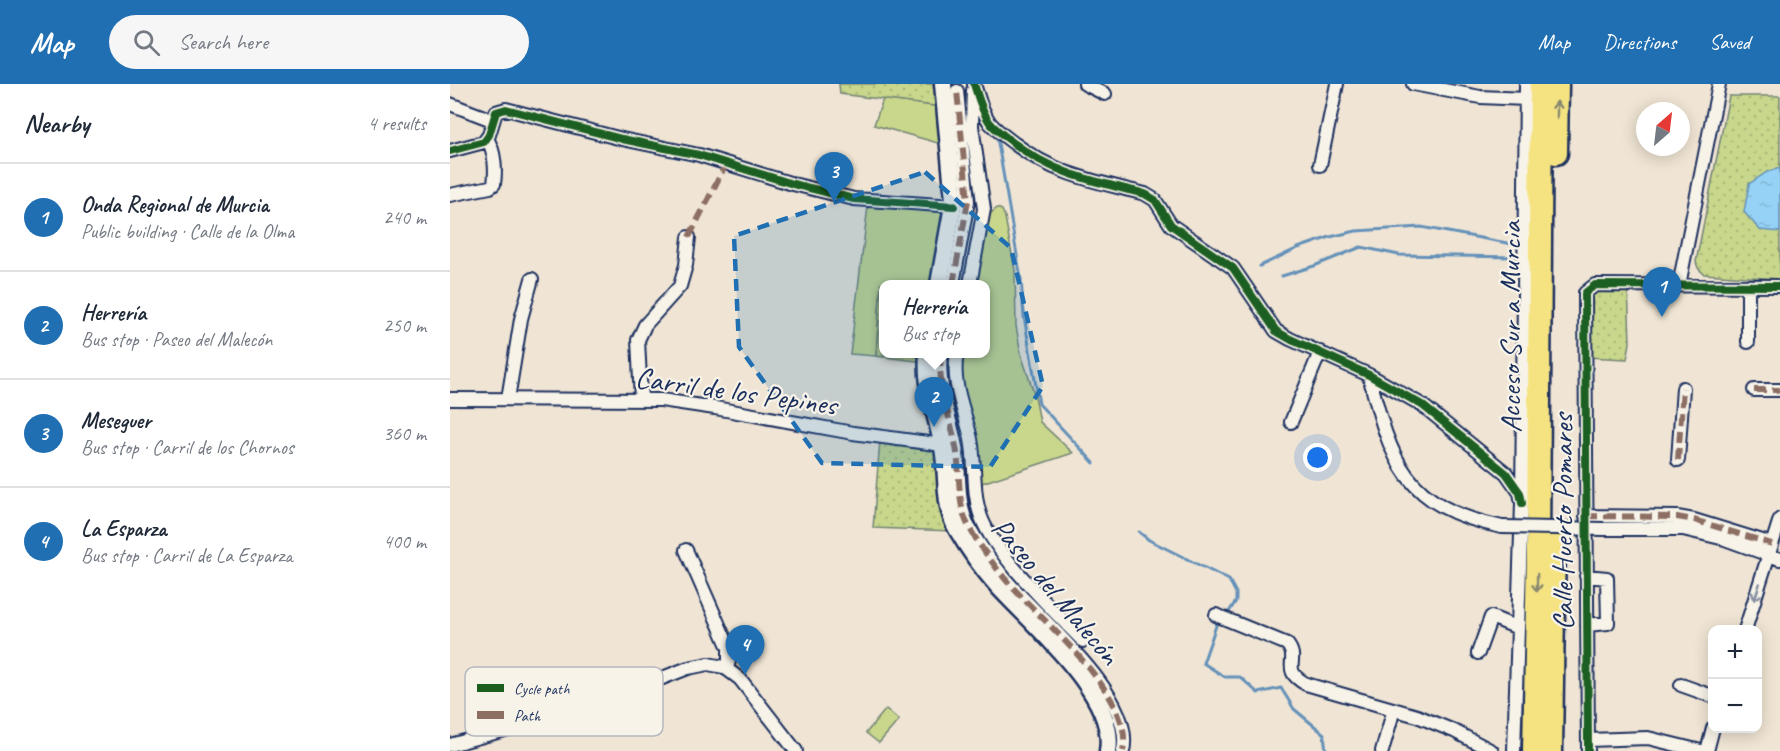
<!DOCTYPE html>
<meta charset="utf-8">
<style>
body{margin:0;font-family:Caveat,sans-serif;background:#f6f6f7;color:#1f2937}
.controls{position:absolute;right:18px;bottom:18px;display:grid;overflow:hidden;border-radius:12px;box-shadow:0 3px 15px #0003}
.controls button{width:54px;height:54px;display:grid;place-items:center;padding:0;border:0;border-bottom:2px solid #e0e1e3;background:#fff;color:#1f2937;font:30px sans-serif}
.compass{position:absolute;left:1186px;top:18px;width:54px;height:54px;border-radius:50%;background:#fff;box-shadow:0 3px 15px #0003;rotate:28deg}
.you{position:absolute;left:868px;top:374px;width:21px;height:21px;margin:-15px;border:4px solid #fff;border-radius:50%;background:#1a73e8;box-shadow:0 0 0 9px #1a73e833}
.badge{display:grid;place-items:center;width:39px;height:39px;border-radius:50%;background:#1f6fb2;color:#fff;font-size:20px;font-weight:700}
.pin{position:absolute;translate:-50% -50px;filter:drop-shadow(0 2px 3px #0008)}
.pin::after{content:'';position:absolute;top:32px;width:21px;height:18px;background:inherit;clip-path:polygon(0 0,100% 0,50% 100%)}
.popup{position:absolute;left:429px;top:196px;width:111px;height:78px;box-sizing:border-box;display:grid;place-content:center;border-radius:12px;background:#fff;filter:drop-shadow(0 2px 4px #0005);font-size:20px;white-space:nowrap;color:#747a83}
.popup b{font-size:22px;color:#1f2937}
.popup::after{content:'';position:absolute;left:50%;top:100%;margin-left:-12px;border:12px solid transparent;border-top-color:#fff}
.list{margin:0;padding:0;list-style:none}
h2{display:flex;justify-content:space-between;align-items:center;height:78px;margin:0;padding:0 24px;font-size:26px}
h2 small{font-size:20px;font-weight:400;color:#747a83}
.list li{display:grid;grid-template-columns:39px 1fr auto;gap:18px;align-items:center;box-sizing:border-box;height:108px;padding:0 24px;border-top:2px solid #e0e1e3}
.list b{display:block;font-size:22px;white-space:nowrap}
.list p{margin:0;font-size:20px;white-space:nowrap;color:#747a83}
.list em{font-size:20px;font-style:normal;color:#747a83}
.icon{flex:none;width:33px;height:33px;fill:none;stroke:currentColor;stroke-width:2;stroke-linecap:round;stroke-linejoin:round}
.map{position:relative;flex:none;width:1330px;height:667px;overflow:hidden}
header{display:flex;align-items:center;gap:36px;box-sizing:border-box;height:84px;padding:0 30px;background:#1f6fb2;color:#fff}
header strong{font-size:28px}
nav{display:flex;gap:33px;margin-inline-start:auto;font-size:21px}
.search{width:420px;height:54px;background:#f6f6f7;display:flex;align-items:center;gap:15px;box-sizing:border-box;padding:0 21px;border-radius:33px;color:#747a83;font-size:22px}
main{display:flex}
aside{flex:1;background:#fff}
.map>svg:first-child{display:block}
</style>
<header>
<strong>Map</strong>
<div class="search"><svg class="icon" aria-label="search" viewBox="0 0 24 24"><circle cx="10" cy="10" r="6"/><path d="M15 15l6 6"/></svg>Search here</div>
<nav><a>Map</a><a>Directions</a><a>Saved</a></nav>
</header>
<main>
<aside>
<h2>Nearby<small>4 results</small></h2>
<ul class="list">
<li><span class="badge">1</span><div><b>Onda Regional de Murcia</b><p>Public building · Calle de la Olma</p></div><em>240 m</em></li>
<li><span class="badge">2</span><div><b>Herrería</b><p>Bus stop · Paseo del Malecón</p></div><em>250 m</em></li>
<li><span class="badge">3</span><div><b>Meseguer</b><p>Bus stop · Carril de los Chornos</p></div><em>360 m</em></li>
<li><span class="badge">4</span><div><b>La Esparza</b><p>Bus stop · Carril de La Esparza</p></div><em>400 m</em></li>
</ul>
</aside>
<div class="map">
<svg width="1330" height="667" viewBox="0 0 1330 667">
<defs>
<pattern id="park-dots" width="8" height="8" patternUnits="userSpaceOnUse" patternTransform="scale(1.5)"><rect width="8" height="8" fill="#c8d78b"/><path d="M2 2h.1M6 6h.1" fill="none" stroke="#abb97a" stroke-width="1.8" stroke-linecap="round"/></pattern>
<pattern id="water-ripples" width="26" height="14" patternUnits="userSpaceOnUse" patternTransform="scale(1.5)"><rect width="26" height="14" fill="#96d2f6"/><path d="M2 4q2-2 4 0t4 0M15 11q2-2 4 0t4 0" fill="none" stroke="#81b5d5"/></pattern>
</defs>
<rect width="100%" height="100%" fill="#f0e5d4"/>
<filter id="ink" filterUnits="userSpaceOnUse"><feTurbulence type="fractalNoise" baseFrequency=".0167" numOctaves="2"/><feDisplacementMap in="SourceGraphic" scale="12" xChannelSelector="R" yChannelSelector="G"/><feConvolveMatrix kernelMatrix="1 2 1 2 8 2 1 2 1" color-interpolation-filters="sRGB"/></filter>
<g filter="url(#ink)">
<!-- grass -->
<path fill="#c8d78b" stroke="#728374" stroke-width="1.5" d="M433 15 492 23 495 61 424 41Z
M418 122 486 123 494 128 485 200H431L426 272 400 270Z
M547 124 552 126 555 133 565 187 566 242 571 270 585 312 590 338 623 369 529 400 510 301 511 270H535V200H525L540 130Z
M436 625 449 636 429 659 416 649Z"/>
<!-- park -->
<path fill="url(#park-dots)" stroke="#728374" stroke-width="1.5" d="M389 0H490L492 23 390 10Z
M1279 12H1330V195L1254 190 1248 184 1246 178Z
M431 200H435H433V270H475L474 278 426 272Z
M1178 201 1180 259 1177 275 1136 273 1139 204Z
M430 356 489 365 503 447 423 444Z"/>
<!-- water -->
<path fill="url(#water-ripples)" stroke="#6591b9" stroke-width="1.5" d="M1330 84V148L1310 146 1294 128 1299 100 1317 88Z"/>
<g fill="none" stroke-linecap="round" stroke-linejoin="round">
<!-- stream -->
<path stroke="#6591b9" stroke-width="3" d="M547 53 571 195 574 232 589 320 644 379
M810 182 848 164 880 153 906 147 971 143 1068 161
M832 192 864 182 911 163 949 171 1065 173
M689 448 699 456 779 496 786 509V517L777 531
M768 536 753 579 775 593H790L808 609 831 604 844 625 874 650 876 667"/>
<defs>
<path id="street" d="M524 0C528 13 532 28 540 39 547 47 557 54 565 60 607 92 646 97 695 110L705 116 721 141 783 184 826 247 840 255 919 291 972 321 1056 389 1070 409 1072 419
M635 0 655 10
M963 0 1030 13 1076 15
M0 20 42 36
M0 67 34 58 39 51 46 28 56 25 172 55 249 71 343 100 404 115 504 122
M870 81 887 0
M0 111 40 103 44 100C46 87 45 66 37 55
M503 200 518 117 507 7
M520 200 534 125 522 42 523 6
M1229 201 1269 0
M1298 258V202
M491 270C487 303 500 331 506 363 511 389 506 419 519 443 529 461 543 480 556 496 589 535 686 612 673 667
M507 270C501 300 515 326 521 355 526 380 522 409 531 433 545 471 604 527 633 557
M919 291C941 378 955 423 1052 443
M1304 306H1330
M0 315 211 316 265 324 403 349 493 361
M58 315 71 235 82 195
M191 316 188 256 195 241 230 202 236 181 239 153
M841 338 870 268
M1228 376 1233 304
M1136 432 1227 433 1244 436 1322 460
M1154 445H1233L1275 455 1330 475
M236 466 279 564V577L277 584
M1136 492 1157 494 1158 539 1137 541
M766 531 837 560C851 577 829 585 856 600L967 632 1004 647 1042 667
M1295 546 1330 435
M1028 569 1041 533 1068 544
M1231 601 1262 612
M1138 656 1198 654 1251 667
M0 661 106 632 169 611 238 584 258 580 274 583 290 595 346 667
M932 667 944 625
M1064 667 1072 419 1076 0
M1138 667 1135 209 1145 201 1330 202
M1257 667 1263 644"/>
<path id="secondary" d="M489 200 504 116 493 0
M478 270C475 303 487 331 493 364 498 389 493 421 507 445 518 464 532 484 547 501 582 540 668 611 658 667"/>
<path id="highway" d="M1106 69 1107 0
M1084 667 1088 469 1091 0
M1101 667 1104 453"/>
</defs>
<!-- street casing -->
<use href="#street" stroke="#1b2f5e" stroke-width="16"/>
<!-- secondary casing -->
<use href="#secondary" stroke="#1b2f5e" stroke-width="21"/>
<!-- highway casing -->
<use href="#highway" stroke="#1b2f5e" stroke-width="27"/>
<!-- street -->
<use href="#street" stroke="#f7f3e8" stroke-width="12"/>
<!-- secondary -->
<use href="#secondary" stroke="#f7f3e8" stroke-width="16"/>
<!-- highway -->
<use href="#highway" stroke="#f5e382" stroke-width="22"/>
<defs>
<path id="street-bridge" d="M1052 443 1154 445"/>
</defs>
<!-- street-bridge casing -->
<use href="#street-bridge" stroke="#1b2f5e" stroke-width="16" stroke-linecap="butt"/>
<!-- street-bridge -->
<use href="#street-bridge" stroke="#f7f3e8" stroke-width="12"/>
<!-- quiet -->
<path stroke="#8d6e63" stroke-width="6" stroke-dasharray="12 6" stroke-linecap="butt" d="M239 153 277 78
M503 200 518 117 507 7
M491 270C487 303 500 331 506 363 511 389 506 419 519 443 529 461 543 480 556 496 589 535 686 612 673 667
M1304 306H1330
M1228 376 1233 304
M1136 432 1227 433 1244 436 1322 460"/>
<defs>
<path id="cycleway" d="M524 0C528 13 532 28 540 39 547 47 557 54 565 60 607 92 646 97 695 110L705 116 721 141 783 184 826 247 840 255 919 291 972 321 1056 389 1070 409 1072 419
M0 67 34 58 39 51 46 28 56 25 172 55 249 71 343 100 404 115 504 122
M1138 667 1135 209 1145 201 1330 202"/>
</defs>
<!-- cycleway casing -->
<use href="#cycleway" stroke="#f7f3e8" stroke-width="11"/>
<!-- cycleway -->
<use href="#cycleway" stroke="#1b5e20" stroke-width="8"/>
</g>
<!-- one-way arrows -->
<defs><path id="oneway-shaft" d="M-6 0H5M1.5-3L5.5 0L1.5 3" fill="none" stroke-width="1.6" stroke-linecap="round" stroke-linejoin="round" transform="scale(1.5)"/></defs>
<g stroke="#888970">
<use href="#oneway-shaft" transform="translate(1107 26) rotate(-90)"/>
<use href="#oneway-shaft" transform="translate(1087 499) rotate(91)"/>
</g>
<use stroke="#8991a3" href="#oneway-shaft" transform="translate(1307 508) rotate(108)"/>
</g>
<!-- marked area -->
<path fill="#1f6fb2" fill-opacity="0.2" stroke="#1f6fb2" stroke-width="4.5" stroke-dasharray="12 8" stroke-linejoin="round" d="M475 88 561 164 593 302 540 383 372 379 289 263 284 152Z"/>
<g text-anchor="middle" stroke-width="4.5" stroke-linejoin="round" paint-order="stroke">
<!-- street labels -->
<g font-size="30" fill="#1b2f5e" stroke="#f7f3e8">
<text transform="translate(1060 243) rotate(-90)" y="10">Acceso Sur a Murcia</text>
<text transform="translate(286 307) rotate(8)" y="10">Carril de los Pepines</text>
<text transform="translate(1112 438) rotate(-90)" y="10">Calle Huerto Pomares</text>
<text transform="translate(606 507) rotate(50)" y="10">Paseo del Malecón</text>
</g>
</g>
<!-- legend -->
<rect x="15" y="583" width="198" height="69" rx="9" fill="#f7f3e8" stroke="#b5b8bf" stroke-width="1.5"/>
<rect x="27" y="600" width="27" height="8" fill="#1b5e20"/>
<rect x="27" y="627" width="27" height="8" fill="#8d6e63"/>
<g font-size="16" fill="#1b2f5e">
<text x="64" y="610">Cycle path</text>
<text x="64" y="637">Path</text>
</g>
</svg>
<div class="controls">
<button>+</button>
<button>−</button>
</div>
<svg class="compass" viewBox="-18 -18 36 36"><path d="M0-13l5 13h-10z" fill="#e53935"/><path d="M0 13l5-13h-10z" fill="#747a83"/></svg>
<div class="you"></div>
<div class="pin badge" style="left:1212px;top:233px">1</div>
<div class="pin badge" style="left:484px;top:343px">2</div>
<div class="popup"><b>Herrería</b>Bus stop</div>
<div class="pin badge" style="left:384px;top:118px">3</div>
<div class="pin badge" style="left:295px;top:591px">4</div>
</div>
</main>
